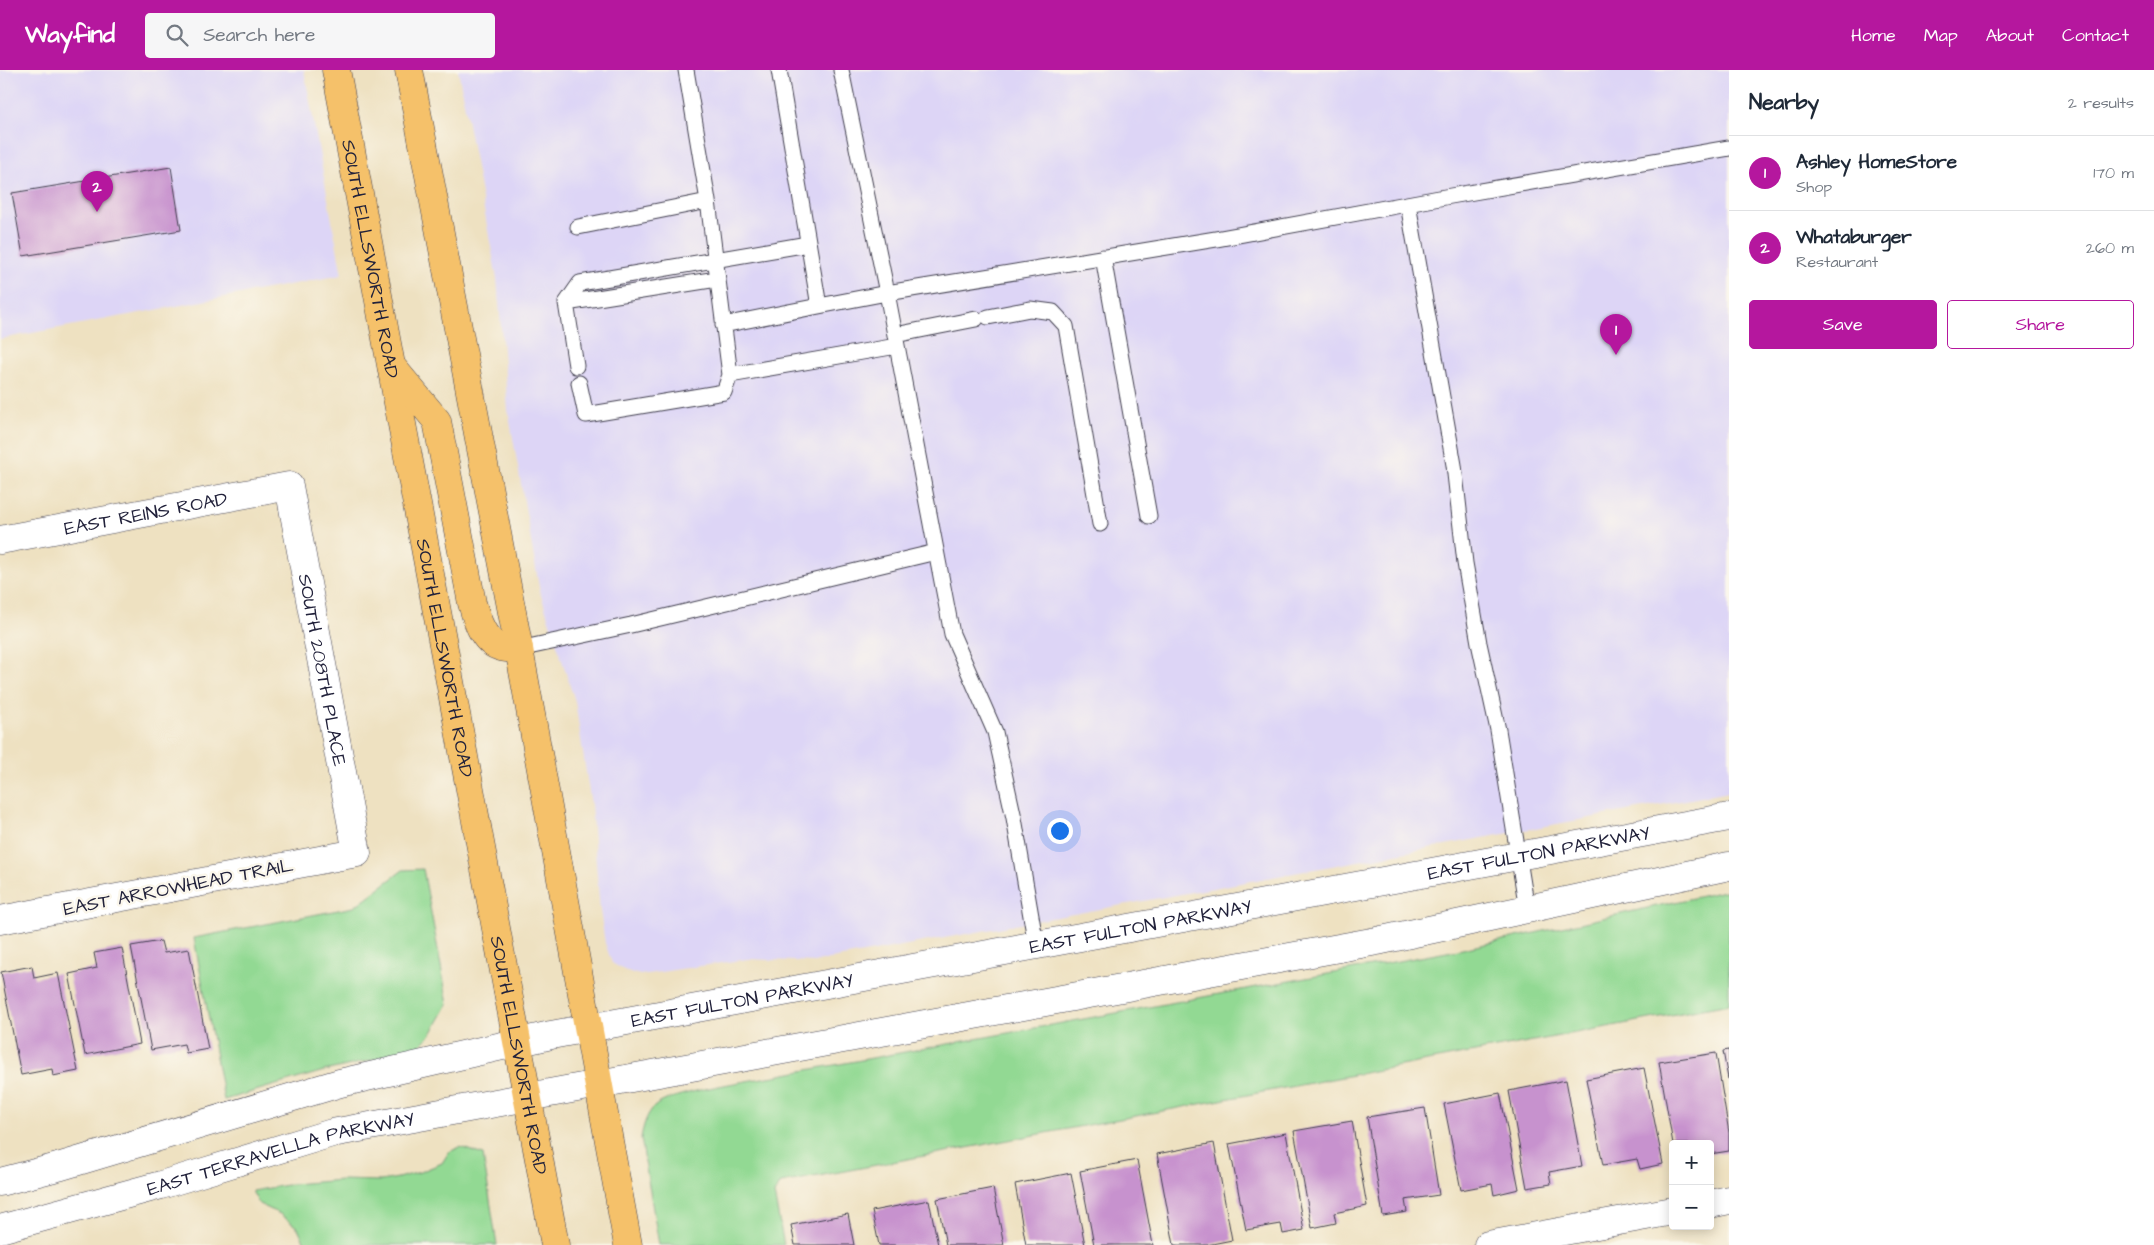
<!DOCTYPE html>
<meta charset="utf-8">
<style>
body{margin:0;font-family:"Architects Daughter",sans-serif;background:#f6f6f7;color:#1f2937}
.controls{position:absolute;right:15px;bottom:15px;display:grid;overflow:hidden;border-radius:5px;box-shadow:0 2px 12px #0003}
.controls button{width:45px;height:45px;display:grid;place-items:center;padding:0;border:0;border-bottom:1px solid #e0e1e3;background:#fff;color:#1f2937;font:25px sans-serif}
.you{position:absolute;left:1059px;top:760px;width:18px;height:18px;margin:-12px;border:4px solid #fff;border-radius:50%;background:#1a73e8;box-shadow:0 0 0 8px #1a73e833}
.badge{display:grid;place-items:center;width:32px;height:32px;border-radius:50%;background:#b5179e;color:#fff;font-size:16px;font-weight:700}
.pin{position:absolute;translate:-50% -41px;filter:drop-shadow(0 1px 2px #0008)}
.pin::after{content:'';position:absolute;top:26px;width:18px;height:15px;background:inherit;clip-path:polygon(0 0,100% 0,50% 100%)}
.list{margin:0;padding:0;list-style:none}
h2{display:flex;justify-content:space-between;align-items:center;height:65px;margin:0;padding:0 20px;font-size:21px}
h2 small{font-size:16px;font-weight:400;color:#747a83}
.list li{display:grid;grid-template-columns:32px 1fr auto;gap:15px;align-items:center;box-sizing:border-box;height:75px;padding:0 20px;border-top:1px solid #e0e1e3}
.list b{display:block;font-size:19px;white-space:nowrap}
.list p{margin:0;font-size:16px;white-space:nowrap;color:#747a83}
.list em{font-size:16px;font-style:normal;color:#747a83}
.actions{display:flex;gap:10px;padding:15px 20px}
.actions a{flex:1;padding:11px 0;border:1px solid #b5179e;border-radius:5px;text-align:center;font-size:18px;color:#b5179e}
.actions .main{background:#b5179e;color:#fff}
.icon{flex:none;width:28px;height:28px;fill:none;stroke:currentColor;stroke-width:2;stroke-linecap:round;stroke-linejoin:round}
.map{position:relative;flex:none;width:1729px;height:1175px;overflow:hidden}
header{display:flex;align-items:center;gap:30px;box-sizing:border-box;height:70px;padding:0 25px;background:#b5179e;color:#fff}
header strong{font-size:24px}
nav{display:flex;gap:28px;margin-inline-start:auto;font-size:18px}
.search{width:350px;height:45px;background:#f6f6f7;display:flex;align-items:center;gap:12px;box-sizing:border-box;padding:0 18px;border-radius:5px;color:#747a83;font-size:19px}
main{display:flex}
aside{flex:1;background:#fff}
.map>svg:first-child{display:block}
</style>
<header>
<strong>Wayfind</strong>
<div class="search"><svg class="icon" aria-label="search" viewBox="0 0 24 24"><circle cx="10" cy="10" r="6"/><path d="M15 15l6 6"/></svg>Search here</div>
<nav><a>Home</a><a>Map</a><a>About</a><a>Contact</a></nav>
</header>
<main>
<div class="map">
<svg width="1729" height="1175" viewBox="0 0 1729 1175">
<rect width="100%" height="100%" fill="#fbf7ec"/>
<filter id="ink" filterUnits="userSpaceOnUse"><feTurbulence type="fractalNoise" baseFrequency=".02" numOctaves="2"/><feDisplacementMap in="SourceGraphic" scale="10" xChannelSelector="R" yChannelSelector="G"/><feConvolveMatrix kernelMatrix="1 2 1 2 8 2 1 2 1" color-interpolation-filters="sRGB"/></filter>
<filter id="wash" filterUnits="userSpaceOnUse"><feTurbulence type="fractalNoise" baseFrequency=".0096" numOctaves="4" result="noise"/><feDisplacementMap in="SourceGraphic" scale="20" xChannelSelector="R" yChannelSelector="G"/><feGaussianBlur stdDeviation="1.12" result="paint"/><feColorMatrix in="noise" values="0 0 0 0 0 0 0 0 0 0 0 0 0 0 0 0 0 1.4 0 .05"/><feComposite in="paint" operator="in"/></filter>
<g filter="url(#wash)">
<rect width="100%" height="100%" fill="#eee1c1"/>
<!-- built -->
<path fill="#ddd5f6" d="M0 0H304L342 205 0 269Z
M458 0H1729V722L815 892 748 889 640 905 624 900 612 893 605 873 600 840 591 734 575 631 540 522 508 340 497 209Z"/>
<!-- green -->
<path fill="#92d993" stroke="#5a7e67" d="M423 799 448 934 431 964 417 980 324 1001 224 1030 194 868 354 837 403 800Z
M1729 820V934L781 1113 774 1124 784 1175H659L641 1068C643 1057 646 1045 654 1037 669 1022 754 1010 780 1005L1458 880Z
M460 1077 483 1085 497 1175H306L298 1158 280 1144 259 1134 252 1121 293 1114 341 1110 381 1111 398 1108 420 1102 442 1093 449 1082Z"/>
<g id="blocks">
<!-- building -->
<path fill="#c792ce" d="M171 97 181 160 23 186 12 123Z
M161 871 164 883 189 879 208 979 186 983 184 974 151 980 131 876Z
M122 878 140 974 85 985 69 904 97 898 94 883Z
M32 896 34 908 58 903 78 1001 53 1006 52 999 21 1005 1 902Z
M1729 980V1009H1728L1723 981Z
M1716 983 1729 1063V1081L1710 1084V1074H1673L1659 992Z
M1644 998 1663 1094 1640 1099 1637 1089 1603 1095 1586 1009Z
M1566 1010 1582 1096 1549 1102 1551 1114 1527 1118 1509 1021Z
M1500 1023 1519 1119 1494 1125 1492 1114 1461 1120 1444 1034Z
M1425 1038 1439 1125 1405 1130 1407 1142 1383 1146 1367 1047Z
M1352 1051 1367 1136 1334 1143 1336 1153 1312 1158 1294 1061Z
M1286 1063 1304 1160 1283 1164 1281 1154 1246 1160 1229 1074Z
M1214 1073 1232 1170 1207 1175H1174L1157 1084Z
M1137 1090 1153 1175H1094L1080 1101Z
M1071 1103 1085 1175H1026L1015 1114Z
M993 1118 1004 1175H946L937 1129Z
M929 1130 938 1175H879L872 1141Z
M848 1144 854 1175H795L791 1155Z"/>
</g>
</g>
<g filter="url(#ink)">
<use href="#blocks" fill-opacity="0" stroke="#413f4f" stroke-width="1"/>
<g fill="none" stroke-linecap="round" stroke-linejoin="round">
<defs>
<path id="lane" d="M686 0 708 131 730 305 897 276
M779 0 819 236 887 223 952 564 995 662 1014 748 1036 875
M841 0 887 223 1216 169 1445 127 1729 78
M1408 134 1454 395 1465 493 1479 573 1498 660 1527 839
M578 157 708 131
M1103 187 1149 446
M566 233 717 209
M988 247 1030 239 1053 242 1066 256 1100 454
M723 255 819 236
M895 265 976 249
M576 296 566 233 580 213 808 174
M579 313 586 345 724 322 730 305
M519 579 631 555 936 482"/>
<g id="street">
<path id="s1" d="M0 470 289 416 357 783 0 850"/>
<path id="s2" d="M0 1112 58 1097 340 1013 551 965 1729 747"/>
<path d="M1710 1134 1729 1130"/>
<path id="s3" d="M0 1159 161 1115 332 1063 1377 871 1729 796"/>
<path d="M1488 1175 1673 1141"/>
</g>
<g id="primary">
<path id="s4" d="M336 0 555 1175"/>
<path d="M409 0 519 579 628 1175"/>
<path d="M392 297 437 351 472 533C476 547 482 570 498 576 504 579 513 578 519 579"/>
</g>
</defs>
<!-- lane casing -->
<use href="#lane" stroke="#413f4f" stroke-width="17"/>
<!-- street casing -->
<use href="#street" stroke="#413f4f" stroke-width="29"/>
<!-- primary casing -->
<use href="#primary" stroke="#413f4f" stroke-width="29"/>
<!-- lane -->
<use href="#lane" stroke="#fff" stroke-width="15"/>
<!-- street -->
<use href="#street" stroke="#fff" stroke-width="28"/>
<!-- primary -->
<use href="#primary" stroke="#f5c16b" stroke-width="28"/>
</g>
</g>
<g text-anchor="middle" stroke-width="5" stroke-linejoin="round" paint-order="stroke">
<!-- street labels -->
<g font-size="19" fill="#22223b" stroke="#fbf7ec">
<text dy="7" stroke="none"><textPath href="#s4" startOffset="192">SOUTH ELLSWORTH ROAD</textPath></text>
<text dy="7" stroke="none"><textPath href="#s1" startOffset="148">EAST REINS ROAD</textPath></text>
<text dy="7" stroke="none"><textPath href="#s4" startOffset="598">SOUTH ELLSWORTH ROAD</textPath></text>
<text dy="7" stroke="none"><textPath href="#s1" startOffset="481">SOUTH 208TH PLACE</textPath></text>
<text dy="7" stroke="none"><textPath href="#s2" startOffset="1575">EAST FULTON PARKWAY</textPath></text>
<text transform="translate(178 816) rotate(-11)" y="7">EAST ARROWHEAD TRAIL</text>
<text dy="7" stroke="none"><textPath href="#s2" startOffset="1170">EAST FULTON PARKWAY</textPath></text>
<text dy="7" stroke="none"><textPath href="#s2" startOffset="765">EAST FULTON PARKWAY</textPath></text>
<text dy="7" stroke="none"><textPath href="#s4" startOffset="1002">SOUTH ELLSWORTH ROAD</textPath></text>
<text dy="7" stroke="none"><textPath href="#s3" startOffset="291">EAST TERRAVELLA PARKWAY</textPath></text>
</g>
</g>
</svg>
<div class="controls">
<button>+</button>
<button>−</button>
</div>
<div class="you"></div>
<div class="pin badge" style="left:1616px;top:285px">1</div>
<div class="pin badge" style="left:97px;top:142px">2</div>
</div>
<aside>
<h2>Nearby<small>2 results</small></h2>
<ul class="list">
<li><span class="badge">1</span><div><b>Ashley HomeStore</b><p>Shop</p></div><em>170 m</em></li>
<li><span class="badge">2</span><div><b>Whataburger</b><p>Restaurant</p></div><em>260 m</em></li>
</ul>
<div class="actions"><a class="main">Save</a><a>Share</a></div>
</aside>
</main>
